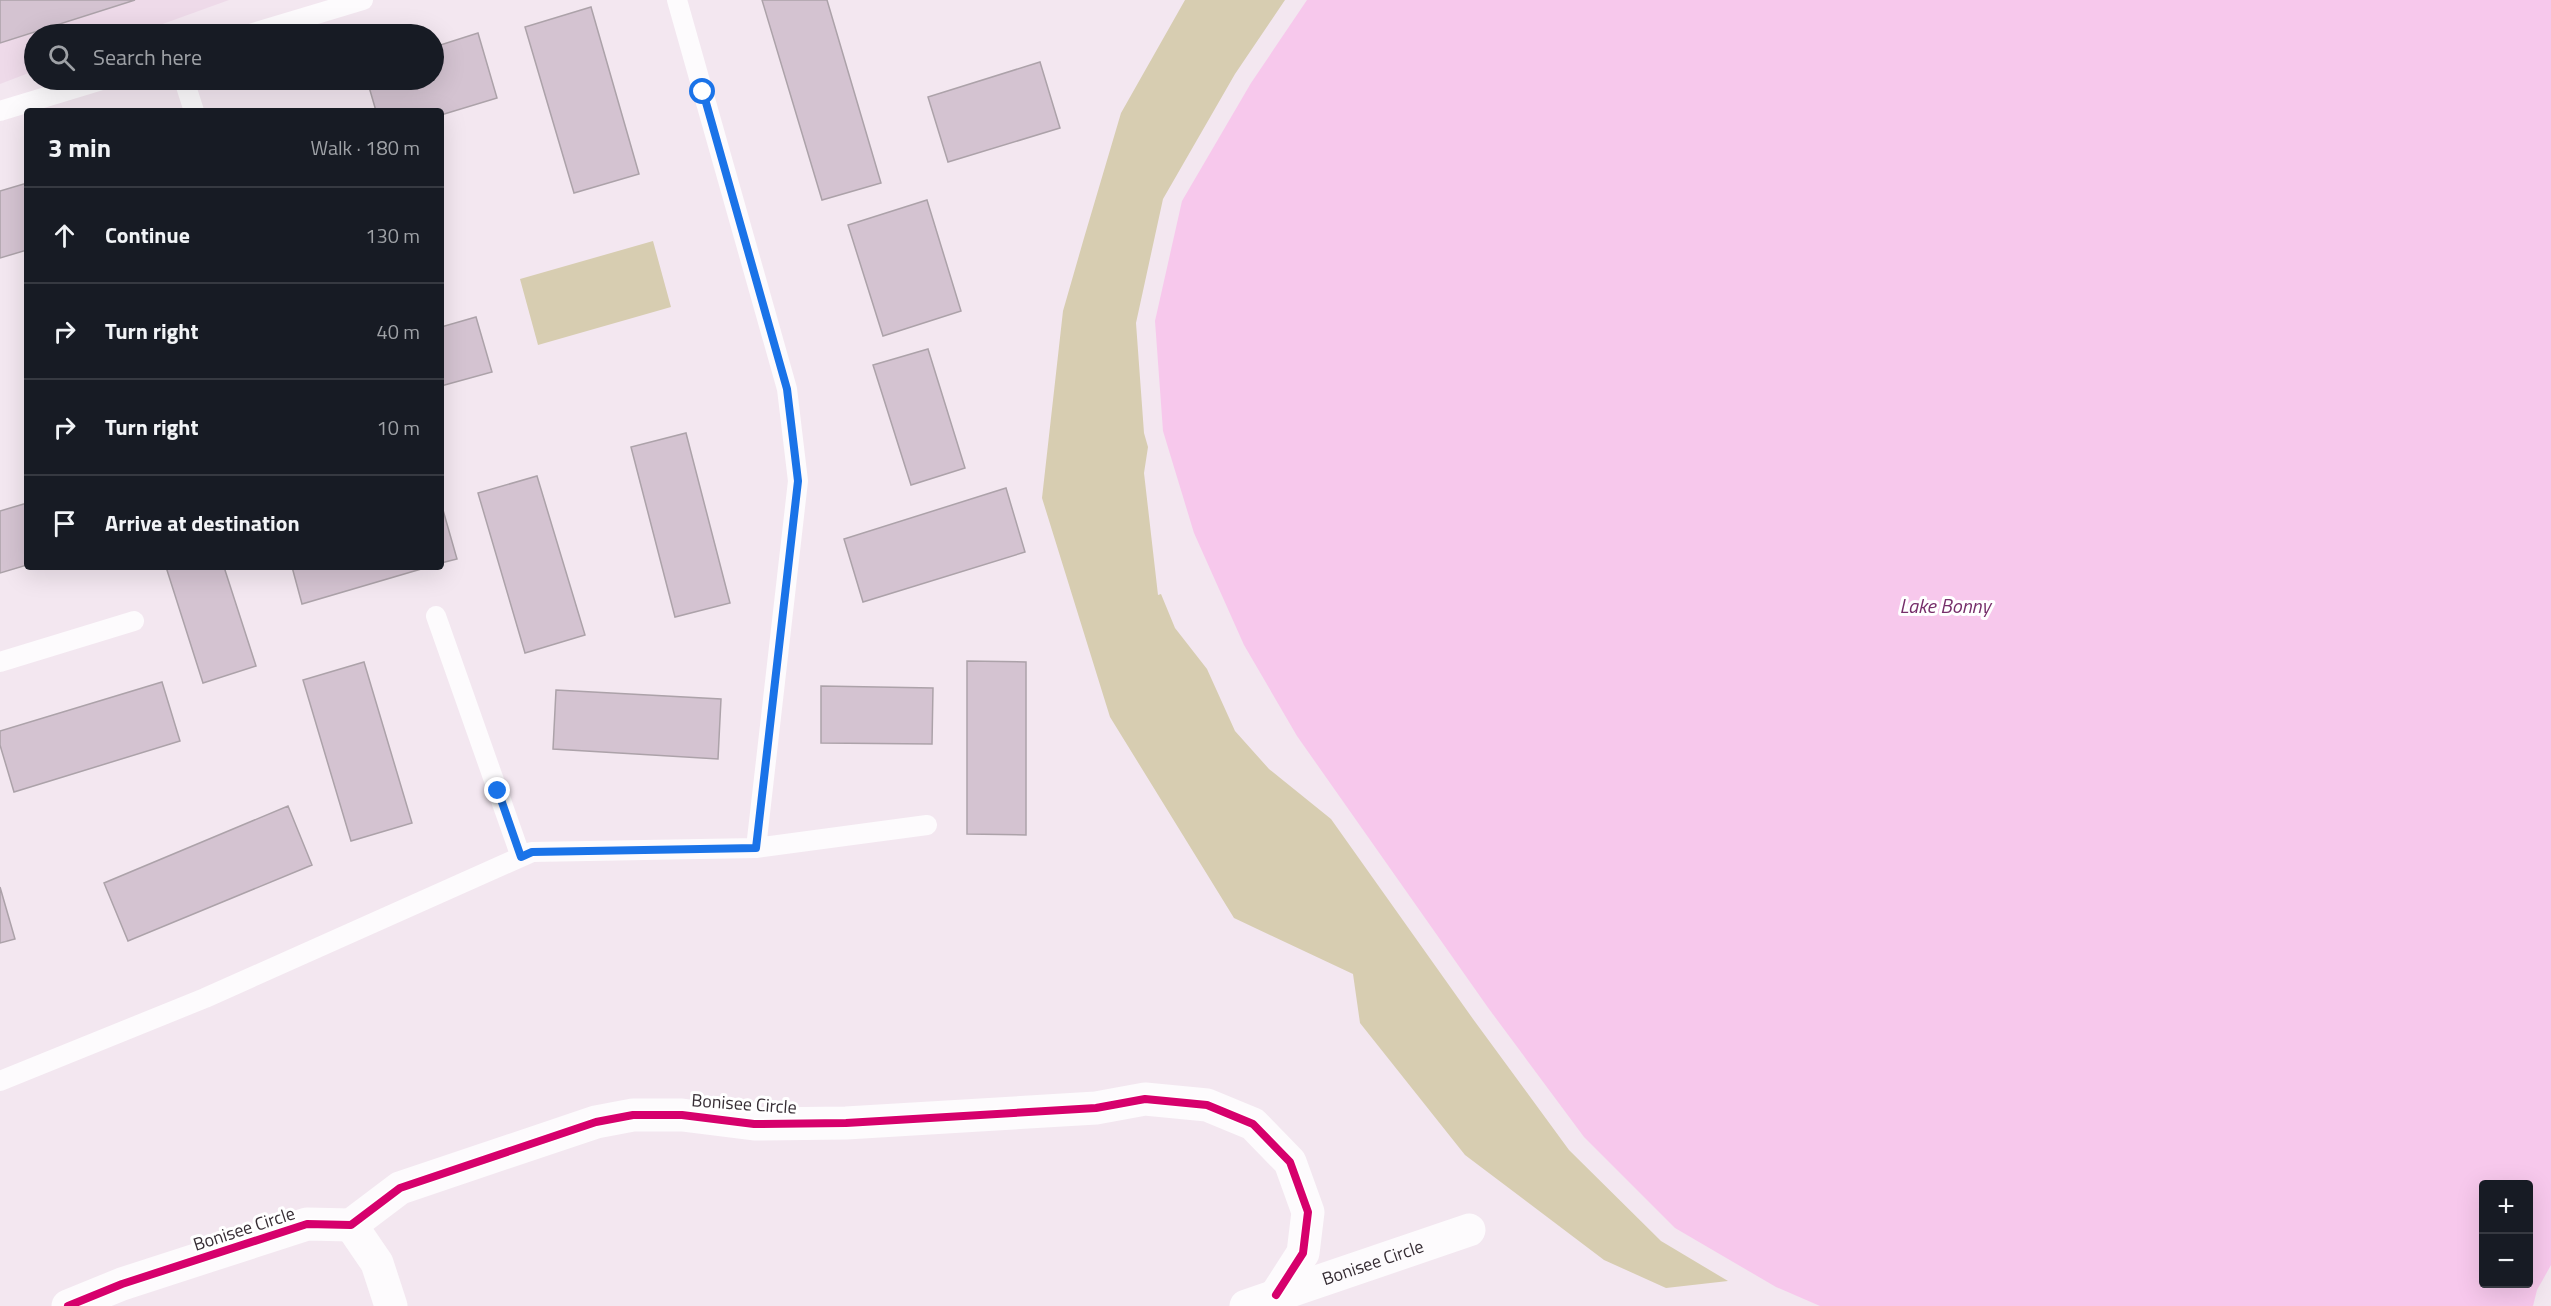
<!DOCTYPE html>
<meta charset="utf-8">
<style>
body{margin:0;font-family:"Titillium Web",sans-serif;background:#20242c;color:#f1f3f6}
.controls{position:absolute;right:18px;bottom:18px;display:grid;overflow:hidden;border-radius:6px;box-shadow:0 6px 24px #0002}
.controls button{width:54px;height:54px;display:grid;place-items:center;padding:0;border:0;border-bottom:2px solid #363941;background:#171b24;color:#f1f3f6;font:30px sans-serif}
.stop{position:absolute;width:18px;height:18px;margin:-14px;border:4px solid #1a73e8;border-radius:50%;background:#fff}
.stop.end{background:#1a73e8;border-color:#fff;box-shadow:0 2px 6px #0008}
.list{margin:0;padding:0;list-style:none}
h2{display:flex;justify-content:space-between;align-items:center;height:78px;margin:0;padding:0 24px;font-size:26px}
h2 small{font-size:20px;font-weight:400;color:#9ea1a6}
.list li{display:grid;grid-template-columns:39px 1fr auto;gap:18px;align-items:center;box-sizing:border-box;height:96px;padding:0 24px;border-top:2px solid #363941}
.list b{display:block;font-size:22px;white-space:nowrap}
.list em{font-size:20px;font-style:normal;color:#9ea1a6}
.icon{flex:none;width:33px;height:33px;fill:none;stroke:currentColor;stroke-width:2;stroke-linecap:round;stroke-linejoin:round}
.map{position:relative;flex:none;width:2551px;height:1306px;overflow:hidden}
.search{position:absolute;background:#171b24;box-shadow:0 6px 24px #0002;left:24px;top:24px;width:420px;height:66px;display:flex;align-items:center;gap:15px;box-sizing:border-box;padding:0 21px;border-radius:33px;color:#9ea1a6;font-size:22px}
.panel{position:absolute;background:#171b24;box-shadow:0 6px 24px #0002;left:24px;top:108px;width:420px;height:462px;border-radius:6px}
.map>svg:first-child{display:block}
</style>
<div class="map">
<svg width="2551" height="1306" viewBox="0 0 2551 1306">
<rect width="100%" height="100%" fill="#f3e7f0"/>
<!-- built -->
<path fill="#eedae9" d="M0 0H229L135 34H34V71L0 84Z"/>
<!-- green -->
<path fill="#d7cdb1" d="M1185 0H1285L1235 74 1163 199 1136 323 1144 433 1148 447 1144 473 1158 595 1161 594 1175 628 1207 669 1235 731 1269 769 1331 819 1473 1019 1569 1150 1661 1241 1728 1281 1666 1288 1604 1260 1465 1155 1360 1023 1353 974 1234 918 1110 717 1042 498 1063 311 1084 238 1121 113Z
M653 241 671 307 538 345 520 279Z"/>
<!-- water -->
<path fill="#f7c8ec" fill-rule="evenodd" d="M1307 0H2551V1265L2537 1290 2533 1306H1820L1776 1287 1675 1228 1584 1137 1489 1009 1297 736 1244 645 1194 533 1163 431 1155 321 1182 201 1251 83ZM2484 1184H2528V1284H2484Z"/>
<!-- building -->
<path fill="#d4c3d1" stroke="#aca2a9" stroke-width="1.5" d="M0 0H135L0 43Z
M762 0H827L881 183 822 200Z
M591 7 639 174 574 193 525 27Z
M478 33 497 98 441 115V111H376L367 80H434V47Z
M1040 62 1060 128 948 162 928 97Z
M27 183V250L0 258V191Z
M927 200 961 311 883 336 848 225Z
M476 317 492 372 441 386V327Z
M928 349 965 468 911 485 873 365Z
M686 433 730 603 675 617 631 447Z
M537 476 585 635 525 653 478 493Z
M1006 488 1025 552 863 602 844 539Z
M27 503V565L0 573V511Z
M441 503 457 559 441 563Z
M166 567H224L256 666 203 683Z
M292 567H428L302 604Z
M967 661 1026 662V835L967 834Z
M364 662 412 823 351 841 303 680Z
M162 682 180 741 14 792 0 745V731Z
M821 686 933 688 932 744 821 743Z
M556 690 721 699 718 759 553 749Z
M288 806 312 865 128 941 104 883Z
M0 887 15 939 0 943Z"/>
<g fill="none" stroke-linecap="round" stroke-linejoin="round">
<!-- service -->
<path stroke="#fdfbfd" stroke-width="20" d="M677 0 787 389 798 481 756 848
M250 34 363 0
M184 80 194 111
M0 111 102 80
M436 616 521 857
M0 662 134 621
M0 1081 205 998 532 852 756 848 927 825"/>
<!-- minor -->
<g stroke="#fdfbfd" stroke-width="33">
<path d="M351 1225 377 1263 391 1306"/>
<path d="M68 1306 122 1284 307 1224 351 1225 400 1188 596 1122 633 1115H682L754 1124 846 1123 1096 1108 1145 1099 1207 1105 1253 1124 1290 1162 1308 1212 1303 1253 1276 1295"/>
<path id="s1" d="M1246 1306 1469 1230"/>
</g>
<defs>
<path id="cycleway" d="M68 1306 122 1284 307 1224 351 1225 400 1188 596 1122 633 1115H682L754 1124 846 1123 1096 1108 1145 1099 1207 1105 1253 1124 1290 1162 1308 1212 1303 1253 1276 1295"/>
</defs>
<!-- cycleway casing -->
<use href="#cycleway" stroke="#fff" stroke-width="11"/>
<!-- cycleway -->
<use href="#cycleway" stroke="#d6006c" stroke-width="8"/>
</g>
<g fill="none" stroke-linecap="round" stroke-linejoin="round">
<!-- route -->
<path stroke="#1a73e8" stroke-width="8" d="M498 791 521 857 532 852 756 848 798 481 787 389 703 92"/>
</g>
<g text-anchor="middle" stroke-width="6" stroke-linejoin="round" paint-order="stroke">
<!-- street labels -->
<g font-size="18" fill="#372e35" stroke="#fff">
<text transform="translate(744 1104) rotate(4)" y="6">Bonisee Circle</text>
<text transform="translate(244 1229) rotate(-18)" y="6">Bonisee Circle</text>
<text dy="6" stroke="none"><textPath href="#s1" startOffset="134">Bonisee Circle</textPath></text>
</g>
<!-- water labels -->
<g font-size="20" font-style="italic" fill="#762f6a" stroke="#fff">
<text x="1945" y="613">Lake Bonny</text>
</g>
</g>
</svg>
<div class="controls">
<button>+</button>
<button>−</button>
</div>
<div class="stop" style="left:703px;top:92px"></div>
<div class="stop end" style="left:498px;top:791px"></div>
<div class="search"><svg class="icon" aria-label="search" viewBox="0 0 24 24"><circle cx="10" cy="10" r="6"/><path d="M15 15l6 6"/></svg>Search here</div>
<section class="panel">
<h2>3 min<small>Walk · 180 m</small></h2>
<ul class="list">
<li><svg class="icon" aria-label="ahead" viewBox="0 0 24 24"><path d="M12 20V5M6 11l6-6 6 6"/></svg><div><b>Continue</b></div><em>130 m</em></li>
<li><svg class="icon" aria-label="right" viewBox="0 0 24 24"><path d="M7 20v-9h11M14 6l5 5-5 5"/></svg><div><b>Turn right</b></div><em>40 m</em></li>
<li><svg class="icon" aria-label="right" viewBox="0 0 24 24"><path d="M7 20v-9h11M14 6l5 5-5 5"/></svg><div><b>Turn right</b></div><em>10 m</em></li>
<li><svg class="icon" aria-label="arrive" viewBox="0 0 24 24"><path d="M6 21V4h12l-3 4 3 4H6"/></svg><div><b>Arrive at destination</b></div></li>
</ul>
</section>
</div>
